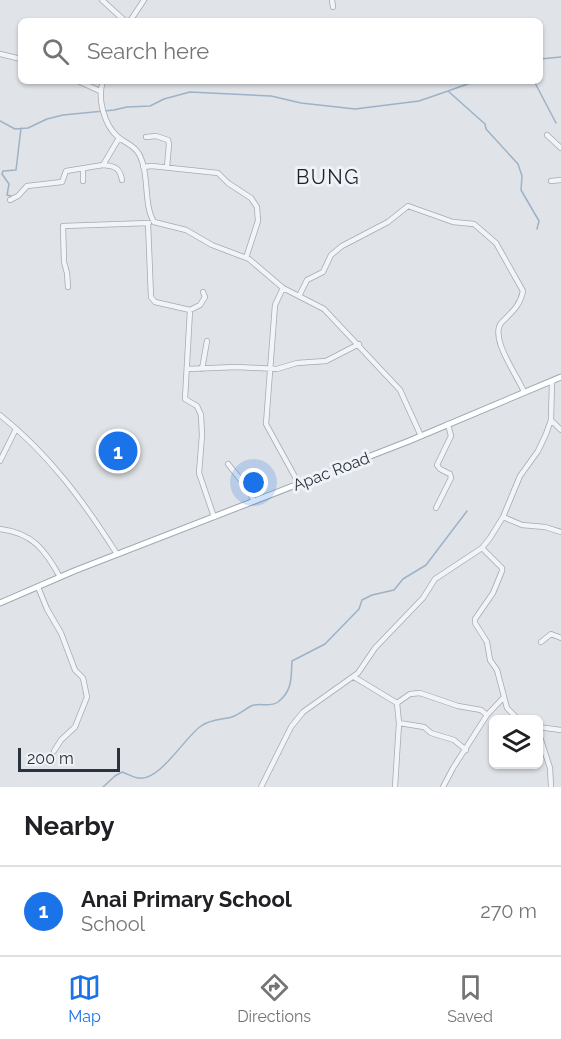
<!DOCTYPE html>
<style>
body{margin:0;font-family:Raleway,sans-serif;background:#f2f2f2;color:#202124}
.controls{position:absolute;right:18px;bottom:18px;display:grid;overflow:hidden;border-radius:9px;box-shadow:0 2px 4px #0004}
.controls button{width:54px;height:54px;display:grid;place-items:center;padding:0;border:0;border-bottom:2px solid #e0e0e0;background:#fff;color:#202124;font:30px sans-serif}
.scale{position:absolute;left:18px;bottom:15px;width:102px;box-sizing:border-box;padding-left:6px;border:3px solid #2a323e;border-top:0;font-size:16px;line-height:21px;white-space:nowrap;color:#2a323e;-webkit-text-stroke:4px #eff2f6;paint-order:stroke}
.you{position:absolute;left:254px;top:483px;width:21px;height:21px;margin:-15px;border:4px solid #fff;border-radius:50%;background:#1a73e8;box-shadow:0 0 0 9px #1a73e833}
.badge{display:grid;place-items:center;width:39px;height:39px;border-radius:50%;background:#1a73e8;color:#fff;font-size:20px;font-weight:700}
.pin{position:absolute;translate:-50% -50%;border:3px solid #fff;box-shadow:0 2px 6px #0006}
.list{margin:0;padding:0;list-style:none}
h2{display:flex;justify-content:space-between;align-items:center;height:78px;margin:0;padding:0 24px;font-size:26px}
h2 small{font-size:20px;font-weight:400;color:#757577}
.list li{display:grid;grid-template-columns:39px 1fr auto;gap:18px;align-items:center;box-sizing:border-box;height:90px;padding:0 24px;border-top:2px solid #e0e0e0}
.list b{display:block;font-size:22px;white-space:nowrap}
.list p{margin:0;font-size:20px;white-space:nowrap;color:#757577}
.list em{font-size:20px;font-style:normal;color:#757577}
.icon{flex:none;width:33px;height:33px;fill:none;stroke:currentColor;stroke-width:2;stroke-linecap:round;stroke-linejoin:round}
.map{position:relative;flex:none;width:561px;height:787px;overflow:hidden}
.search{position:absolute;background:#fff;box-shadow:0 2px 4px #0004;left:18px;right:18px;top:18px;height:66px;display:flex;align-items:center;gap:15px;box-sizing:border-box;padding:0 21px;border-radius:9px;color:#757577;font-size:22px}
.sheet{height:168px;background:#fff}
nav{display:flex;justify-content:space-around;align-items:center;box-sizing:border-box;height:84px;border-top:2px solid #e0e0e0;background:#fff;font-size:16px;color:#757577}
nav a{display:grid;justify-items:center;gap:3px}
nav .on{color:#1a73e8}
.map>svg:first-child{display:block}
</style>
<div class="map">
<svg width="561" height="787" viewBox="0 0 561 787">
<rect width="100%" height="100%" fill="#e0e3e8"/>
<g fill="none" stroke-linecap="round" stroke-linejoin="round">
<!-- stream -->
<path stroke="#9db2c6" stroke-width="1.5" d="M540 59 561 57
M476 81 448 91 485 124 486 129 518 164 522 176 521 190 539 221 537 229
M534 81 556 123
M0 121 15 129 28 128 47 119 63 115 114 110 127 107 150 106 164 99 190 92 271 96 301 103 355 109 419 101 448 91
M11 196 7 195 9 184 2 174 3 171 16 170 21 128
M103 787 115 776 122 772C128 774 134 778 139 778 160 781 184 738 201 726 211 719 221 720 232 717 239 715 245 709 251 706 260 702 269 708 278 702 293 691 291 676 292 661L325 644 359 609 362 600 372 595 394 590 403 579 426 565 467 511"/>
<defs>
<path id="minor" d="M102 0 125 21
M332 0 333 7
M130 21 144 0
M0 54 21 59
M78 81 100 91
M103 81C97 98 104 125 118 137 125 143 134 145 139 154 150 175 143 204 154 222L186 230 212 245 249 259 283 288 324 309 400 390 421 436
M547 135 561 148
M146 137 156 136 168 140 169 144 167 167
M103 165C115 166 120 168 122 180
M143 167 152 166 218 173 228 183 251 198 257 207 258 221 246 258
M83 169V181
M551 181 561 180
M10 200 18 196 27 186 62 182 66 171 103 165 119 138
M148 223 151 297 155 302 190 310 185 399 197 406 201 415 202 435 199 473 214 517
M68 287 67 273 64 262 63 226 149 223
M283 288 275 305 266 424 299 484
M299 296 307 280 323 272 331 255 342 246 388 222 408 206 453 222 474 224 496 243 523 291C520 306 512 312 502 322 488 337 518 376 524 392
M190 310 200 305 205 297 203 292
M187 369 237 367 277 369 297 363 326 361 359 344
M202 369 207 341
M0 415C49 454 84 502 117 554
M551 420 561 430
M0 461 16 429
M228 464 245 485 254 501
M436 508 451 478 450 474 440 469 437 465 451 436 448 424
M503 517 522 525 545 527 561 532
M0 529C33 533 45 550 60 577
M482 548 502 568V571L493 593 475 619V623L487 642 490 660 497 670 507 708 519 720
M38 587 47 609 61 633 75 670 83 678 87 697 75 727 61 740 54 751
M541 642 551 634 561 638
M354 677 397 703 399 723 395 787
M397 703 410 694 420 693 458 706 481 710 487 715 504 697
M399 723 424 727 431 733 454 740 466 750
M538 727 561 730
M538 731 550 768 551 787
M261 787 291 727 303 712 358 673 375 648 423 598 435 579 482 548 490 538 503 517 520 476 538 451 546 434 551 420 552 381
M443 787 453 768 487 715"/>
<path id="major" d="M0 603 74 571 409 441 561 377"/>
</defs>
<!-- minor casing -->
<use href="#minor" stroke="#a6aab2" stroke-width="6"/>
<!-- major casing -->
<use href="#major" stroke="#a0a8b3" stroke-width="7"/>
<!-- minor -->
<use href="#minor" stroke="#f2f4f7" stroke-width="4.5"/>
<!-- major -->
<use href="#major" stroke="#fff" stroke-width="5"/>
</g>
<g text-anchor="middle" stroke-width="6" stroke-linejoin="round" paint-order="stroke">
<!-- street labels -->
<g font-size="16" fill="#2a323e" stroke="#eff2f6">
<text transform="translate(331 471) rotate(-21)" y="6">Apac Road</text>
</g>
<!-- quarter labels -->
<g font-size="20" letter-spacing="1.5" fill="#1c232f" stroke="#eff2f6">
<text x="328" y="184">BUNG</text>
</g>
</g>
</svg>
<div class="controls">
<button><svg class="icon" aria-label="layers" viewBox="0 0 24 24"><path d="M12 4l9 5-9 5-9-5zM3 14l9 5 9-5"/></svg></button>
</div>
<div class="scale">200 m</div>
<div class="you"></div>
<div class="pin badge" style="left:118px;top:451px">1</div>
<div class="search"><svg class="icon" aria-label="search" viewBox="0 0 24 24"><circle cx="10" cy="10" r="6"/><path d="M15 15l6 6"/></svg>Search here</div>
</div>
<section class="sheet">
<h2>Nearby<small></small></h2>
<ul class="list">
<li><span class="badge">1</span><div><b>Anai Primary School</b><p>School</p></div><em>270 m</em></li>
</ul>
</section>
<nav>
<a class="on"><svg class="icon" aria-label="map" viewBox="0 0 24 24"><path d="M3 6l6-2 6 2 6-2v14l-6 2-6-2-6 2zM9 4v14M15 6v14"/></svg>Map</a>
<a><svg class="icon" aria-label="directions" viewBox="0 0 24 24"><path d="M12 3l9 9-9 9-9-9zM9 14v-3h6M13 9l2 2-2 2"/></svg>Directions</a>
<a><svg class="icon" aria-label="saved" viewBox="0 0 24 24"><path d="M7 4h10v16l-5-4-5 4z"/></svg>Saved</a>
</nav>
